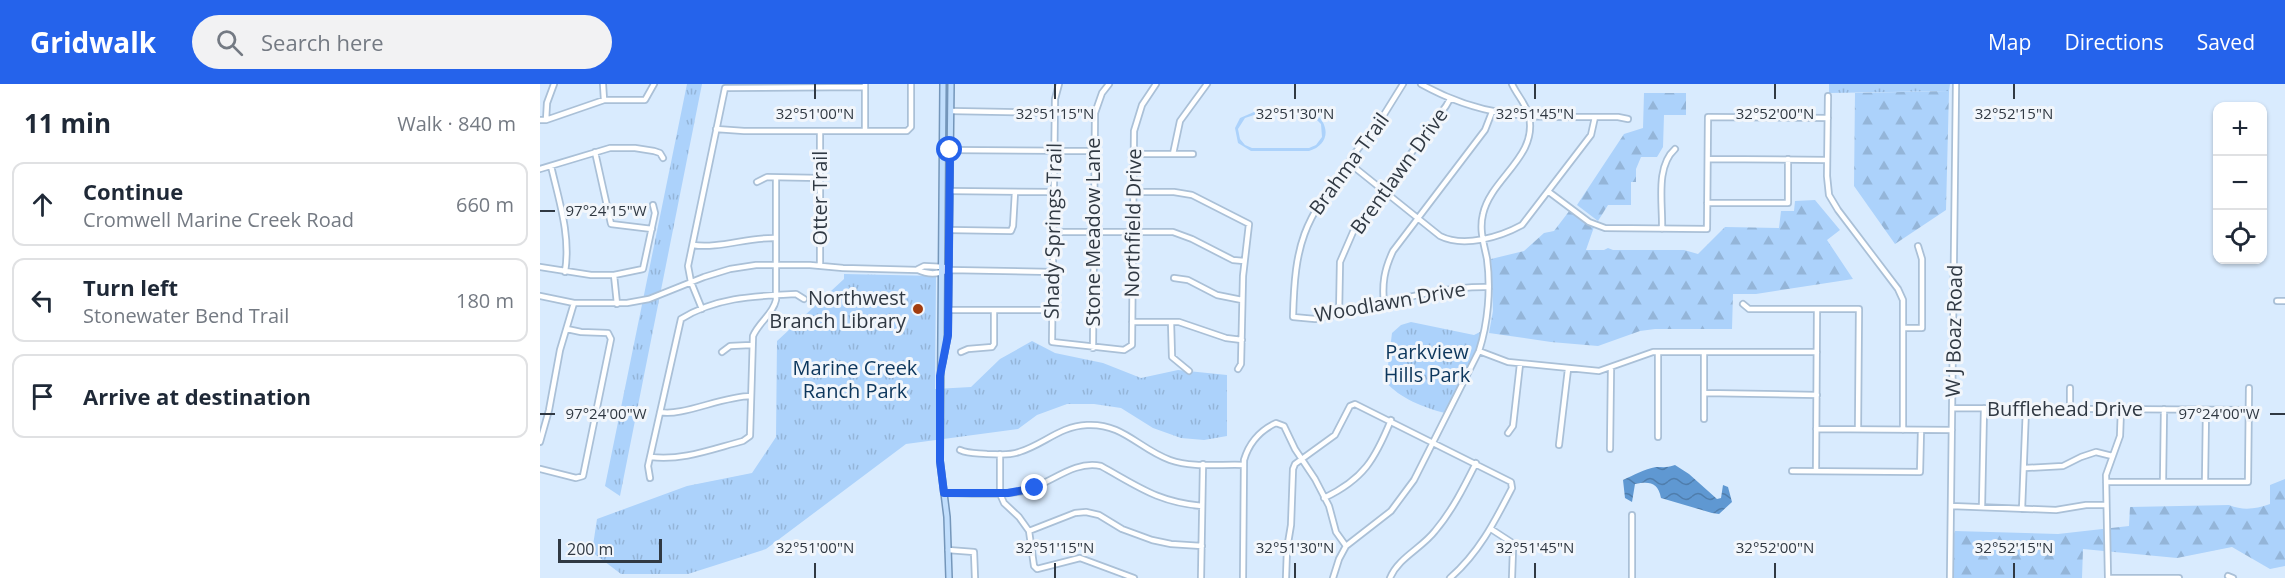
<!DOCTYPE html>
<meta charset="utf-8">
<style>
body{margin:0;font-family:"Open Sans",sans-serif;background:#f2f2f3;color:#1f2937}
.controls{position:absolute;right:18px;top:18px;display:grid;overflow:hidden;border-radius:12px;box-shadow:0 2px 4px #0004}
.controls button{width:54px;height:54px;display:grid;place-items:center;padding:0;border:0;border-bottom:2px solid #e0e1e3;background:#fff;color:#1f2937;font:30px sans-serif}
.scale{position:absolute;left:18px;bottom:15px;width:104px;box-sizing:border-box;padding-left:6px;border:3px solid #303943;border-top:0;font-size:16px;line-height:21px;white-space:nowrap;color:#303943;-webkit-text-stroke:4px #f2f6fb;paint-order:stroke}
.stop{position:absolute;width:18px;height:18px;margin:-14px;border:4px solid #2563eb;border-radius:50%;background:#fff}
.stop.end{background:#2563eb;border-color:#fff;box-shadow:0 2px 6px #0008}
.list{margin:0;padding:0;list-style:none}
h2{display:flex;justify-content:space-between;align-items:center;height:78px;margin:0;padding:0 24px;font-size:26px}
h2 small{font-size:20px;font-weight:400;color:#747a83}
.list li{display:grid;grid-template-columns:39px 1fr auto;gap:18px;align-items:center;box-sizing:border-box;height:84px;margin:0 12px 12px;padding:0 12px;border:2px solid #e0e1e3;border-radius:12px}
.list b{display:block;font-size:22px;white-space:nowrap}
.list p{margin:0;font-size:20px;white-space:nowrap;color:#747a83}
.list em{font-size:20px;font-style:normal;color:#747a83}
.icon{flex:none;width:33px;height:33px;fill:none;stroke:currentColor;stroke-width:2;stroke-linecap:round;stroke-linejoin:round}
.map{position:relative;flex:none;width:1745px;height:494px;overflow:hidden}
header{display:flex;align-items:center;gap:36px;box-sizing:border-box;height:84px;padding:0 30px;background:#2563eb;color:#fff}
header strong{font-size:28px}
nav{display:flex;gap:33px;margin-inline-start:auto;font-size:21px}
.search{width:420px;height:54px;background:#f2f2f3;display:flex;align-items:center;gap:15px;box-sizing:border-box;padding:0 21px;border-radius:33px;color:#747a83;font-size:22px}
main{display:flex}
aside{flex:1;background:#fff}
.map>svg:first-child{display:block}
</style>
<header>
<strong>Gridwalk</strong>
<div class="search"><svg class="icon" aria-label="search" viewBox="0 0 24 24"><circle cx="10" cy="10" r="6"/><path d="M15 15l6 6"/></svg>Search here</div>
<nav><a>Map</a><a>Directions</a><a>Saved</a></nav>
</header>
<main>
<aside>
<h2>11 min<small>Walk · 840 m</small></h2>
<ul class="list">
<li><svg class="icon" aria-label="ahead" viewBox="0 0 24 24"><path d="M12 20V5M6 11l6-6 6 6"/></svg><div><b>Continue</b><p>Cromwell Marine Creek Road</p></div><em>660 m</em></li>
<li><svg class="icon" aria-label="left" viewBox="0 0 24 24"><path d="M17 20v-9H6M10 6l-5 5 5 5"/></svg><div><b>Turn left</b><p>Stonewater Bend Trail</p></div><em>180 m</em></li>
<li><svg class="icon" aria-label="arrive" viewBox="0 0 24 24"><path d="M6 21V4h12l-3 4 3 4H6"/></svg><div><b>Arrive at destination</b></div></li>
</ul>
</aside>
<div class="map">
<svg width="1745" height="494" viewBox="0 0 1745 494">
<defs>
<pattern id="grass-tufts" width="24" height="20" patternUnits="userSpaceOnUse" patternTransform="scale(1.5)"><rect width="24" height="20" fill="#acd2fb"/><path d="M3 7l-1-3M5 7V3M7 7l1-3M15 17l-1-3M17 17v-4M19 17l1-3" fill="none" stroke="#94b5d8"/></pattern>
<pattern id="forest-firs" width="22" height="20" patternUnits="userSpaceOnUse" patternTransform="scale(1.5)"><rect width="22" height="20" fill="#acd2fb"/><path d="M5 1l3.5 6h-7zM16 11l3.5 6h-7z" fill="#94b5d8"/></pattern>
<pattern id="water-waves" width="16" height="10" patternUnits="userSpaceOnUse" patternTransform="scale(1.5)"><rect width="16" height="10" fill="#5f98d2"/><path d="M0 5q4-4 8 0t8 0" fill="none" stroke="#4f7dac"/></pattern>
</defs>
<rect width="100%" height="100%" fill="#d9ebfe"/>
<!-- grass -->
<path fill="url(#grass-tufts)" d="M147 0H162L80 412 65 402Z
M1289 0H1410L1409 7 1289 9Z
M304 190 396 192 395 305 431 303 460 275 492 257 515 269 563 279 601 294 638 286 687 291V352L664 356 641 354 613 344 581 324 554 320H527L497 331 478 345 366 360 226 465 148 490H81L52 468 57 435 147 402 212 389 236 353 237 257 304 195Z
M871 238 934 251 940 248 941 250 935 269 905 329C885 324 859 314 846 298L852 249 861 241Z"/>
<!-- forest -->
<path fill="url(#forest-firs)" d="M1409 7 1406 126 1355 160 1314 102 1315 9Z
M1104 9H1146V31H1124L1123 63 1117 73H1101L1096 85V98H1091V121H1068L1058 137 1037 121 1084 50 1103 44Z
M1275 116 1300 146 1287 156 1313 195 1216 210H1193L1192 245H1115L1100 247 1058 262 1011 258 949 249 953 227 951 175 984 167 1004 149 1014 147 1030 126 1054 143 1046 166H1064L1068 164 1073 166H1144L1158 170 1185 143 1239 144 1241 127H1254L1255 117Z
M1745 395V482L1730 485 1692 463 1637 474 1543 465 1542 494H1412L1413 452 1415 447 1518 450 1589 442 1590 423 1689 421C1704 427 1715 425 1730 420V401Z"/>
<!-- pitch -->
<path fill="#acd2fb" fill-rule="evenodd" d="M714 28H781V32H778C791 45 787 62 769 67H711L698 59 695 44 700 34ZM714 31 769 32 776 35 781 40 782 53 776 61 769 64H712L705 61 700 55 698 45 705 34Z"/>
<!-- water -->
<path fill="url(#water-waves)" d="M1135 381 1149 390 1177 415 1181 414 1183 401 1188 403 1192 418 1179 430 1172 429 1121 414C1118 398 1109 397 1095 400L1092 418 1085 414 1083 396C1094 391 1104 385 1116 383 1123 383 1127 384 1135 381Z"/>
<g fill="none" stroke-linecap="round" stroke-linejoin="round">
<defs>
<path id="minor" d="M63 0 64 16
M519 0 515 15 512 258 584 266 592 261 594 47 602 21 616 0
M863 0 840 37 811 74 809 79C763 138 755 158 753 233L775 235C832 225 889 202 948 203
M881 0C951 39 1001 32 1078 33L1088 35
M1288 12 1287 92 1289 111 1298 126 1358 205 1363 216V346
M411 27 515 29
M0 36H6L64 16H105L114 0
M6 36 7 19 14 0
M176 45 204 47H367L371 43V0
M325 47V0
M410 66 554 67
M55 68 71 140 112 145
M594 70H653
M633 70 640 37 667 0
M1168 75 1287 76
M809 79 900 152C924 164 960 153 982 141L1051 51 1055 33
M11 82C19 117 31 152 25 188
M0 85 70 64H95L114 67 120 69 123 74
M217 98 227 93 280 94
M410 107 513 108
M593 108H634L652 111 709 140 703 192 701 280 698 285
M1009 108 1049 138 1065 144 1167 145 1168 33 1288 34
M1167 119H1248V75
M1122 145C1123 120 1115 83 1135 65
M410 146 471 147 473 142 475 108
M513 148H633L652 155 693 176 704 177
M153 161C178 165 209 153 236 154
M280 181V47
M0 183 51 191H74L103 185 115 129 113 121
M378 185 384 182 404 183
M74 191 77 220
M634 194 648 196 677 211 702 216
M0 212 34 219H87L109 215 164 193 190 185 216 181H270L303 184 378 186C388 191 399 190 409 186L513 188
M1737 217H1745
M844 220C842 200 844 186 853 167L945 46 952 28
M1203 220 1209 225H1319L1318 345
M162 225 151 198 148 182 185 4 325 3
M408 226H512
M799 231 800 178 813 148 906 22 910 15
M592 238H639L686 254 702 256
M631 238 632 273 649 287
M1364 244H1382V175L1378 162
M553 264 555 29 562 9 569 0
M939 267 968 278 1059 287 1113 268H1277
M182 268 190 262 211 261
M421 268 428 265 452 263 454 260V226
M1164 309 1277 311
M1413 324 1709 326
M1530 324V304
M120 328C141 333 183 312 211 312
M1164 335V268
M1276 345 1412 346
M968 349 973 342 980 280
M1118 353V268
M0 358 9 326 20 266 34 219
M1019 361 1028 285
M1070 365 1071 285
M420 366C429 370 437 369 447 370 458 370 468 372 479 368 503 361 520 342 547 341 583 339 599 365 630 376 653 384 680 380 704 381
M460 370V410L464 419 479 433 489 447 494 482 497 485 540 474 594 494
M111 373C142 377 172 365 203 357L210 352 213 252C219 238 233 230 236 216V94
M1485 384 1523 382 1541 373 1556 368 1572 372
M0 385 36 394 43 392 71 255 68 249 41 248 27 245
M1252 387 1380 388 1381 346
M1276 387 1277 225
M110 394 108 382 141 235C176 213 215 212 256 210L264 215
M1566 398H1708L1709 304
M1623 398 1624 325
M1665 398 1666 326
M404 409C430 409 457 412 483 407 510 401 532 376 561 382 599 403 618 418 662 422
M784 414C824 395 835 375 851 336
M1411 422 1516 426 1546 421H1566
M1442 422 1444 324
M1482 425 1486 324
M951 445 971 458 973 465 972 494
M489 447 535 429 546 428 559 431 582 445 612 456 631 460 662 462
M408 466 434 468 435 494
M1688 492 1693 494
M661 494 663 380
M703 494 704 376C709 359 719 347 736 339L744 342 755 365 775 395 789 422 796 448 806 462
M746 494 747 465 751 441 753 385 755 380 795 351 810 322 815 320 971 398 972 404C955 437 939 469 910 494
M793 494 799 475 806 462 851 427 874 396 939 267C948 239 951 205 947 175 944 160 939 146 943 130 951 94 998 73 989 32 986 20 977 11 972 0
M850 494C858 474 882 464 895 447 912 427 924 403 936 379
M1092 494V431
M1410 494 1416 0
M1568 494 1566 391 1580 352 1581 325
M1568 494H1639"/>
<path id="major" d="M403 0 400 377 407 433 409 494
M402 281 408 251 411 0"/>
</defs>
<!-- minor casing -->
<use href="#minor" stroke="#aac0d7" stroke-width="8"/>
<!-- major casing -->
<use href="#major" stroke="#7496ba" stroke-width="8"/>
<!-- minor -->
<use href="#minor" stroke="#fff" stroke-width="4.5"/>
<!-- major -->
<use href="#major" stroke="#c1defc" stroke-width="5"/>
</g>
<g fill="none" stroke-linecap="round" stroke-linejoin="round">
<!-- route -->
<path stroke="#2563eb" stroke-width="8" d="M410 66 408 251 400 292V377L404 409H468L495 404"/>
</g>
<!-- ticks -->
<path fill="none" stroke="#303943" stroke-width="2" d="M275 0V15M515 0V15M755 0V15M995 0V15M1235 0V15M1474 0V15M0 127H15M0 330H15M1730 330H1745M275 479V494M515 479V494M755 479V494M995 479V494M1235 479V494M1474 479V494"/>
<!-- markers -->
<circle fill="#a23d10" stroke="#f2f6fb" stroke-width="2" cx="378" cy="225" r="6"/>
<g text-anchor="middle" stroke-width="6" stroke-linejoin="round" paint-order="stroke">
<!-- street labels -->
<g font-size="20" fill="#303943" stroke="#f2f6fb">
<text transform="translate(809 80) rotate(-54)" y="7">Brahma Trail</text>
<text transform="translate(859 87) rotate(-54)" y="7">Brentlawn Drive</text>
<text transform="translate(280 114) rotate(-90)" y="7">Otter Trail</text>
<text transform="translate(593 139) rotate(-89)" y="7">Northfield Drive</text>
<text transform="translate(513 147) rotate(-89)" y="7">Shady Springs Trail</text>
<text transform="translate(553 148) rotate(-90)" y="7">Stone Meadow Lane</text>
<text transform="translate(850 218) rotate(-10)" y="7">Woodlawn Drive</text>
<text transform="translate(1414 247) rotate(-89)" y="7">W J Boaz Road</text>
<text x="1525" y="332">Bufflehead Drive</text>
</g>
<!-- poi labels -->
<g font-size="20" fill="#303943" stroke="#f2f6fb" text-anchor="end">
<text x="366" y="221">Northwest<tspan x="366" dy="23">Branch Library</tspan></text>
</g>
<!-- park labels -->
<g font-size="20" fill="#0d375d" stroke="#f2f6fb">
<text x="887" y="275">Parkview<tspan x="887" dy="23">Hills Park</tspan></text>
<text x="315" y="291">Marine Creek<tspan x="315" dy="23">Ranch Park</tspan></text>
</g>
</g>
<g font-size="15" text-anchor="middle" fill="#303943" stroke="#f2f6fb" stroke-width="6" stroke-linejoin="round" paint-order="stroke">
<text x="275" y="35">32°51'00"N</text>
<text x="515" y="35">32°51'15"N</text>
<text x="755" y="35">32°51'30"N</text>
<text x="995" y="35">32°51'45"N</text>
<text x="1235" y="35">32°52'00"N</text>
<text x="1474" y="35">32°52'15"N</text>
<text x="66" y="132">97°24'15"W</text>
<text x="1679" y="335">97°24'00"W</text>
<text x="66" y="335">97°24'00"W</text>
<text x="275" y="469">32°51'00"N</text>
<text x="515" y="469">32°51'15"N</text>
<text x="755" y="469">32°51'30"N</text>
<text x="995" y="469">32°51'45"N</text>
<text x="1235" y="469">32°52'00"N</text>
<text x="1474" y="469">32°52'15"N</text>
</g>
</svg>
<div class="controls">
<button>+</button>
<button>−</button>
<button><svg class="icon" aria-label="locate" viewBox="0 0 24 24"><circle cx="12" cy="12" r="6"/><path d="M12 2v4M12 18v4M2 12h4M18 12h4"/></svg></button>
</div>
<div class="scale">200 m</div>
<div class="stop" style="left:410px;top:66px"></div>
<div class="stop end" style="left:495px;top:404px"></div>
</div>
</main>
